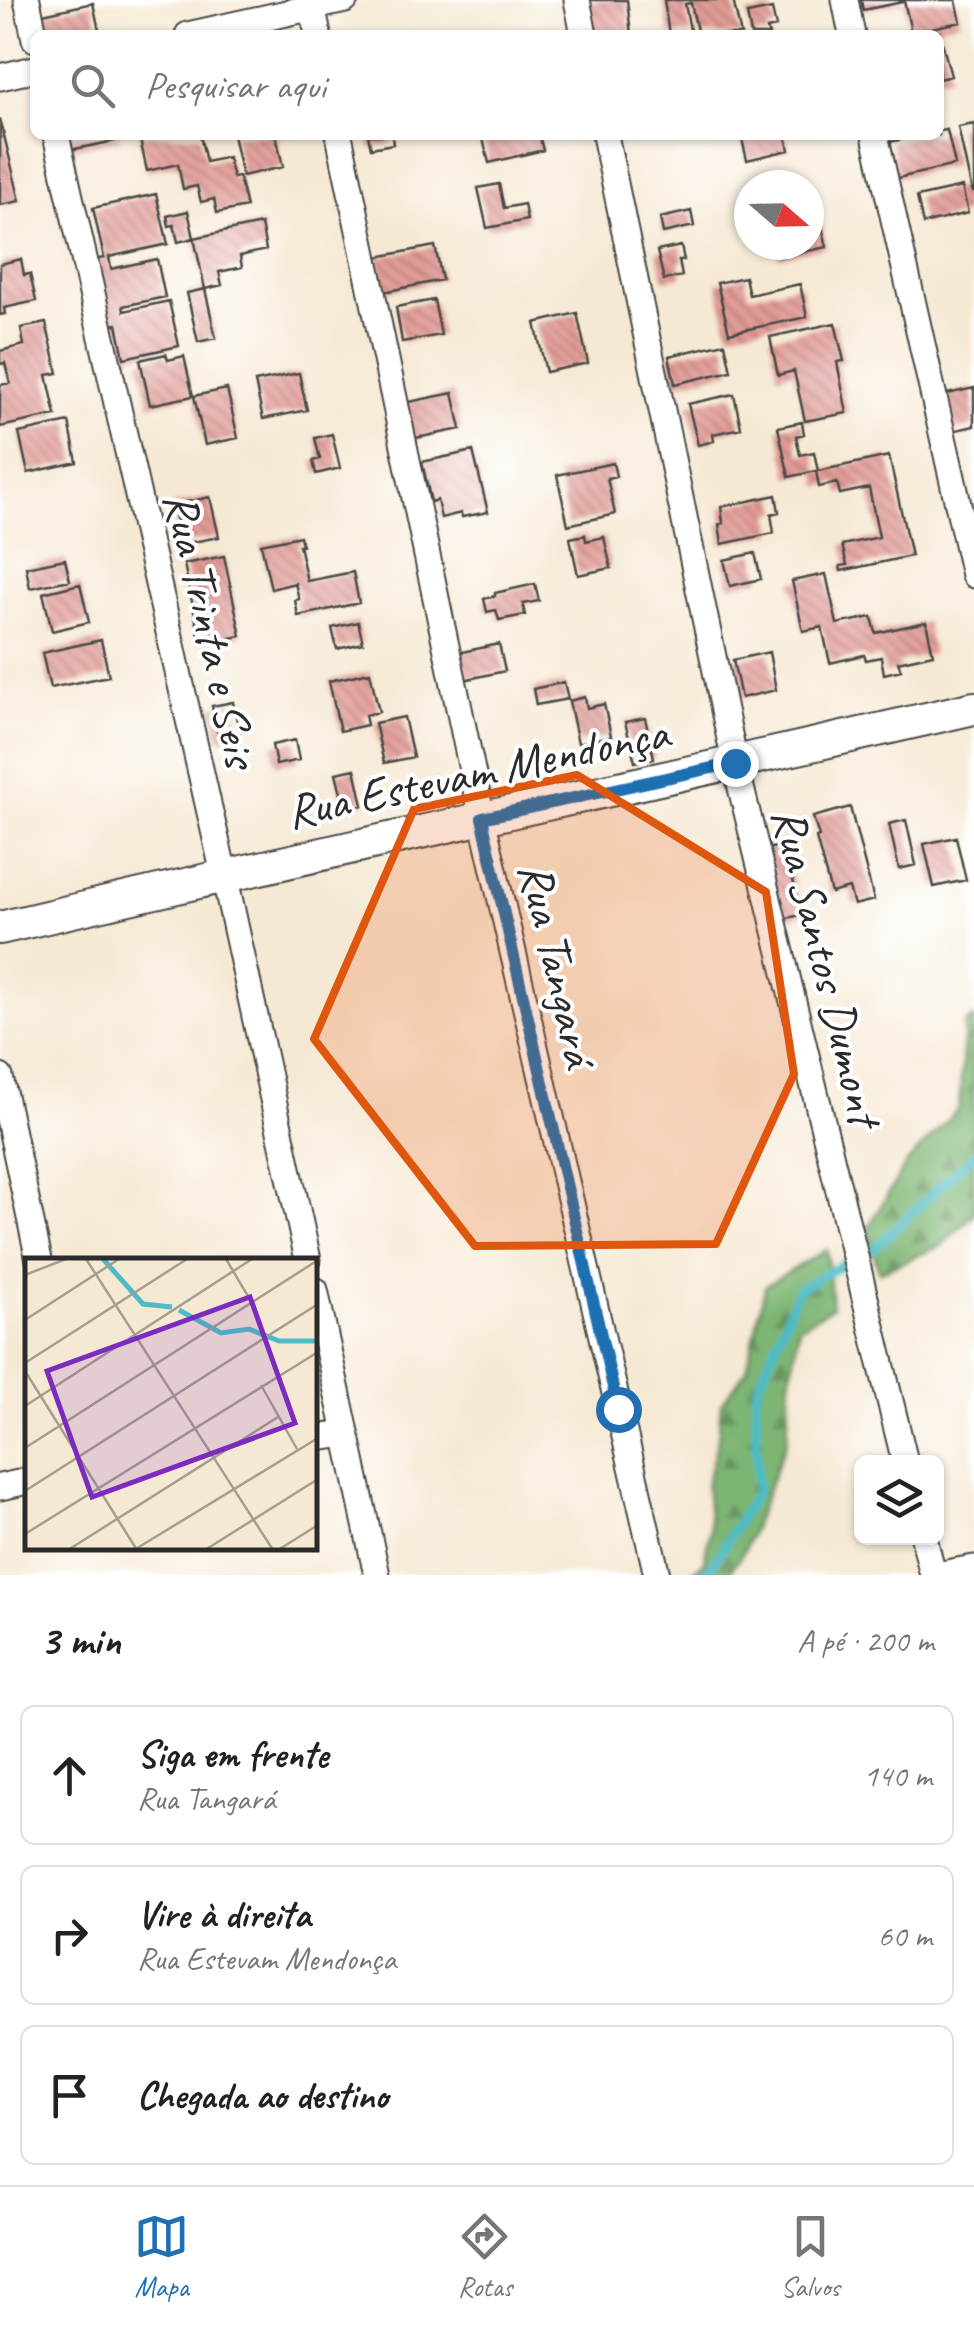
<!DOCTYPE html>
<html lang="pt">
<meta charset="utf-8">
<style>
body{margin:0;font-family:Caveat,sans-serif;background:#f2f2f2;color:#222}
.controls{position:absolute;right:30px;bottom:30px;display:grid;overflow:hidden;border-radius:15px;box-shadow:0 2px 8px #0004}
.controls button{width:90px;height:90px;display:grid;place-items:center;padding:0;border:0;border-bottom:2px solid #e0e0e0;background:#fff;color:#222;font:50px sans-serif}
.compass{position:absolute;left:734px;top:170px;width:90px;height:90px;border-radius:50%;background:#fff;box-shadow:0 2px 8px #0004;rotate:110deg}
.stop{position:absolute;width:30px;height:30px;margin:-22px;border:8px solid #1f6fb2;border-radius:50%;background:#fff}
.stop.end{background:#1f6fb2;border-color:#fff;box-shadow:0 2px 10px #0008}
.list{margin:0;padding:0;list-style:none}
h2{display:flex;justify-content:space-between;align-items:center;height:130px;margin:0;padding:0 40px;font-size:42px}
h2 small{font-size:32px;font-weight:400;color:#767676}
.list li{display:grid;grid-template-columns:65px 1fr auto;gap:30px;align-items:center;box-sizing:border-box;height:140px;margin:0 20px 20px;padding:0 20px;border:2px solid #e0e0e0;border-radius:15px}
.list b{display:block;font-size:38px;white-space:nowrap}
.list p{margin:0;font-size:32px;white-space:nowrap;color:#767676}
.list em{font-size:32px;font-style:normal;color:#767676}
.icon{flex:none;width:55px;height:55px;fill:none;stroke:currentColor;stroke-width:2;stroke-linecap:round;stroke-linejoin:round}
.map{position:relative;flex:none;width:974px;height:1575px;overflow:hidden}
.search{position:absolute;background:#fff;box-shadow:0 2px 8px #0004;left:30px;right:30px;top:30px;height:110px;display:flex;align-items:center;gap:25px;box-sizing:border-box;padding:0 35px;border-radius:15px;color:#767676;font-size:38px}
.sheet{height:610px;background:#fff}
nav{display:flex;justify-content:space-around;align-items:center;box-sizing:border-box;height:140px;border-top:2px solid #e0e0e0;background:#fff;font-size:28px;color:#767676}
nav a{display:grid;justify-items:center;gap:5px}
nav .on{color:#1f6fb2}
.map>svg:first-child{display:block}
</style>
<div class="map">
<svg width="974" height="1575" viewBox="0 0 974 1575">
<defs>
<pattern id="forest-firs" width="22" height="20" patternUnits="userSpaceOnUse" patternTransform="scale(2.5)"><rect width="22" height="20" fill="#7db572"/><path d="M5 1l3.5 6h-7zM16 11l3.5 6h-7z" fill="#67935e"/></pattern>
<pattern id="building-back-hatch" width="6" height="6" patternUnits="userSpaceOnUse" patternTransform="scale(2.5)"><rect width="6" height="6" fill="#e29b96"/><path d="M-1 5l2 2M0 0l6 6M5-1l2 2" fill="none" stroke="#b77f7b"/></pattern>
</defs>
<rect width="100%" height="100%" fill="#fff"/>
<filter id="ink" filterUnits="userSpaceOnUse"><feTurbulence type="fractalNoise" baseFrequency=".01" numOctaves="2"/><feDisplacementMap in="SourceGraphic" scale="20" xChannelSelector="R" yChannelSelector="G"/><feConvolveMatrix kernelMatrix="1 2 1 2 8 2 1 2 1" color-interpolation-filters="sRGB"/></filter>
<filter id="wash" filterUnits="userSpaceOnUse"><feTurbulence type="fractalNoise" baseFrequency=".0048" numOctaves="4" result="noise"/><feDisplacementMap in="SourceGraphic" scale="40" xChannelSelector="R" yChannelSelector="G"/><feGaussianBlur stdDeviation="2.25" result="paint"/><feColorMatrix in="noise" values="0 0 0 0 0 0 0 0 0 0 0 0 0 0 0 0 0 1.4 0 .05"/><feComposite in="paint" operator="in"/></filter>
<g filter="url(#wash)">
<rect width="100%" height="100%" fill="#f6e9d4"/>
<!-- forest -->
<path fill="url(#forest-firs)" stroke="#54704e" stroke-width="2.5" d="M974 1018V1214L941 1246 879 1272 867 1229 907 1163 959 1108 965 1023Z
M827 1249 832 1307 799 1327 790 1382 787 1439 745 1549 728 1575H689L704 1562 710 1529 706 1485 718 1438 721 1404 747 1369 765 1286Z"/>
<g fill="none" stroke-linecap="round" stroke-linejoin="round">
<!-- stream -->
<path stroke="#4ebcc7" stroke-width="9" d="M700 1575 715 1561 757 1490 756 1392 798 1289 877 1246 974 1154"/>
</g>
<g id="blocks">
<!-- building -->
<path fill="url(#building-back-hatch)" d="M579 0H627L631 35H589Z
M664 0H733L741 35H698L691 3 685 4 691 35H669Z
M861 0H903V2L863 10Z
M904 0H956L961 22 911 32Z
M93 3 100 35H47L43 14Z
M772 9 776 27 767 29 769 35H751L747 14Z
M939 31 951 76 939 79Z
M0 119 20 201 0 205Z
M974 124V192H972L958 127Z
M947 130 955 165 898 178 890 142 921 135H939V131Z
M66 135H119L120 140 70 150Z
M139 135H200L206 162 228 157 233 178 239 177 246 207 217 213 214 199 201 202 197 186 183 189 178 164 147 171Z
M233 135H276L283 167 242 176Z
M368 135H392L393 144 371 148Z
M482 135H539L543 150 489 163Z
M741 135H786L789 150 747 160Z
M499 184 504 208 524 204 527 220 487 228 478 188Z
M962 187 968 213 923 224 917 197Z
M156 194 168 244 109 257 111 269 157 259 165 297 123 306 124 311 169 301 179 346 124 358 117 324 108 326 94 260 104 258 93 208Z
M818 209 827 247 779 257 777 245H809V211Z
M188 211 194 238 261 224 266 250 240 256 242 267 219 272 222 285 205 289 194 238 178 242 174 225 169 226 167 216Z
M691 211 694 226 663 233 660 218Z
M435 246 442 280 384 292 377 257Z
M681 246 684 260 679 261 682 276 664 280 657 251Z
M21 259 24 275 30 274 36 301 4 308 5 314 0 315V264Z
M745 277 749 295 800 284 807 317 729 333 717 283Z
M205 289 216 338 198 342 187 293Z
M434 300 441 335 402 342 396 307Z
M577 313 588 363 546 372 535 323Z
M46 323 58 373 47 375 56 415 0 427V385L10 383 5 363 0 364V351L24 345 21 328Z
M835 323 844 361 837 362 847 413 805 421 794 371 778 375 770 337Z
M725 343 731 371 675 384 669 356Z
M166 354 168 360 184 356 193 396 150 405 140 360Z
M299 373 307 410 263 419 255 382Z
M974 388V426L952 431 943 395Z
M227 389 238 438 205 445 194 396Z
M453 393 461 429 406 440 399 404Z
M734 394 741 428 713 434 714 441 698 445 688 404Z
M69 422 77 462 28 473 19 433Z
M802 422 804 434 796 436 800 455 814 452 818 471 889 456 911 556 841 571 840 566 847 565 842 545 879 537 869 488 840 494 837 483 819 487 816 471 789 477 778 427Z
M332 434 340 468 316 474 313 461 320 459 315 438Z
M473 451 488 512 462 517 461 513 441 518 437 500 431 502 422 462Z
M613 463 616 476 607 478 615 514 568 525 557 475Z
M776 495 779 512 771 514 774 533 722 544 719 524 723 523 721 507Z
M210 497 219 537 182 544 173 505Z
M585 535 586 541 604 537 611 568 578 575 570 538Z
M300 536 302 545H299L307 581 353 572 359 603 298 616 295 600 299 599 295 583 271 589 261 544Z
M755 553 761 579 730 586 724 560Z
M224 556 241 636 201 644 184 564Z
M65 559 70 580 30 588 26 567Z
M826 574 837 624 872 617 876 633 926 622 933 654 898 662 901 670 884 674 881 657 866 660 864 655 830 663 822 627 803 631 792 581Z
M80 584 89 622 52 631 43 593Z
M535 584 539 601 523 604 525 615 499 620 496 610 487 612 484 599 495 596V593Z
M358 622 363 643 337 649 332 628Z
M101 640 109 676 50 688 42 653Z
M499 644 505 671 459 681 453 654Z
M769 652 776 690 741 698 733 660Z
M370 672 379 712 365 715 367 725 340 731 329 681Z
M564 682 568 699 536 705 533 689Z
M585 697 587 708 604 704 611 736 578 743 569 701Z
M233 702 240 735 219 740 212 706Z
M404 717 413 757 384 763 375 723Z
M645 718 654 758 635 762 625 722Z
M295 740 299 760 276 765 272 745Z
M355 769 363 805 345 809 336 773Z
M850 807 874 900 854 905 849 888 831 893 816 838 819 837 813 817Z
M906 820 916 865 899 869 889 824Z
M956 837 966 880 934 887 924 844Z
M785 845 801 915 782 919 767 849Z"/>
</g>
</g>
<g filter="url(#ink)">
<use href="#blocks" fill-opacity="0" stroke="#494844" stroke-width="2.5"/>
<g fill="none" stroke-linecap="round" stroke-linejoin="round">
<defs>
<path id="minor" d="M27 0 35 39
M311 0 318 35
M577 0 584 35
M845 0 852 35
M188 35 345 0
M0 77 35 69
M56 135 224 874 308 1260
M339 135 482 818 657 1575
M605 135 735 763 905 1462
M875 135 974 575
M0 1077 39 1260
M315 1290 377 1575
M315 1438 346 1434
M0 1487 28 1481
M924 1538 933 1575
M936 1575 974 1568"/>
<path id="tertiary" d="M0 928C324 851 650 783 974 708"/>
</defs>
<!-- minor casing -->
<use href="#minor" stroke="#494844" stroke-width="29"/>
<!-- tertiary casing -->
<use href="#tertiary" stroke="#494844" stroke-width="36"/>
<!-- minor -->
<use href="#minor" stroke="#fff" stroke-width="25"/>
<!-- tertiary -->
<use href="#tertiary" stroke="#fff" stroke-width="32"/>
</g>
</g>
<g fill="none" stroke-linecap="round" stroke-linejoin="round" filter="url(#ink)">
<!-- route -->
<path stroke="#1f6fb2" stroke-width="12" d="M618 1409 482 818 735 763"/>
</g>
<!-- marked area -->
<path fill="#df570e" fill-opacity="0.2" stroke="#df570e" stroke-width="8" stroke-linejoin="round" d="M577 775 766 892 794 1074 716 1244 475 1246 314 1039 414 809Z"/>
<g text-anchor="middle" stroke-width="8" stroke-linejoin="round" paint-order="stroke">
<!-- street labels -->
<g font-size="48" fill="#2b2b2b" stroke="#fff">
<text transform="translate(212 629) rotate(77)" y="17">Rua Trinta e Seis</text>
<text transform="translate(477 771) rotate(-12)" y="17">Rua Estevam Mendonça</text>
<text transform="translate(559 964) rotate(77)" y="17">Rua Tangará</text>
<text transform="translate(828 966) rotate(76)" y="17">Rua Santos Dumont</text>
</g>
</g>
<!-- overview -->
<g transform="translate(25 1258)">
<rect width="292" height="292" fill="#f6e9d4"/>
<path fill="none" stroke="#4ebcc7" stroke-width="5" d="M78 1 118 46 147 49M154 52 196 75 224 71 254 83H293"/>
<path fill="none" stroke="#a59d90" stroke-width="2.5" d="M61 1 248 292M201 1 227 45M0 17 41 1M0 62 94 1M0 105 162 1M0 113 112 292M236 127 272 191M0 148 227 1M0 190 293 2M0 233 293 46M0 276 293 94M43 292 253 159M109 292 293 180M180 292 293 221M253 292 293 267"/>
<path fill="#7b2cbf" fill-opacity="0.15" stroke="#7b2cbf" stroke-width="5" d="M225 39 270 165 67 239 22 113Z"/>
<rect width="292" height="292" fill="none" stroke="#2b2b2b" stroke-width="5"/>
</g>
</svg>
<div class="controls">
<button><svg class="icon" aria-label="layers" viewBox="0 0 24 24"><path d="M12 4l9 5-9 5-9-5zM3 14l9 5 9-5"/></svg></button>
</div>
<svg class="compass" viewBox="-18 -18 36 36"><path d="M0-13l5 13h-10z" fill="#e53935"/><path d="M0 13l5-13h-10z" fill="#767676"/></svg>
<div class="stop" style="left:618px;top:1409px"></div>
<div class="stop end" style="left:735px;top:763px"></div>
<div class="search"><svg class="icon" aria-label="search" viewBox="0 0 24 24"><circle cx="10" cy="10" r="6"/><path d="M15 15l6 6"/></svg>Pesquisar aqui</div>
</div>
<section class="sheet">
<h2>3 min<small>A pé · 200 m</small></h2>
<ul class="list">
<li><svg class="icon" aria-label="ahead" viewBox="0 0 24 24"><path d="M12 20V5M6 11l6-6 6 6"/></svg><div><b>Siga em frente</b><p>Rua Tangará</p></div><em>140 m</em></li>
<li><svg class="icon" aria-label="right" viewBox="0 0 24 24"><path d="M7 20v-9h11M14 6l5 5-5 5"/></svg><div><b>Vire à direita</b><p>Rua Estevam Mendonça</p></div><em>60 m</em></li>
<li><svg class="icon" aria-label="arrive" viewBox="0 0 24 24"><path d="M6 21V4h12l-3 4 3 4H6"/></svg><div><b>Chegada ao destino</b></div></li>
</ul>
</section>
<nav>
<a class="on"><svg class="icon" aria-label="map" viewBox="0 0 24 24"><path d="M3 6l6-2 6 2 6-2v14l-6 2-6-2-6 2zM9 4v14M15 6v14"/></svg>Mapa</a>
<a><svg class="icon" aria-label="directions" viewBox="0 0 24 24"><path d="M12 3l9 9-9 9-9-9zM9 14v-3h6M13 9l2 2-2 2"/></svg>Rotas</a>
<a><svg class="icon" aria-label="saved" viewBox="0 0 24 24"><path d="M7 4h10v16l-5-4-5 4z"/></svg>Salvos</a>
</nav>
